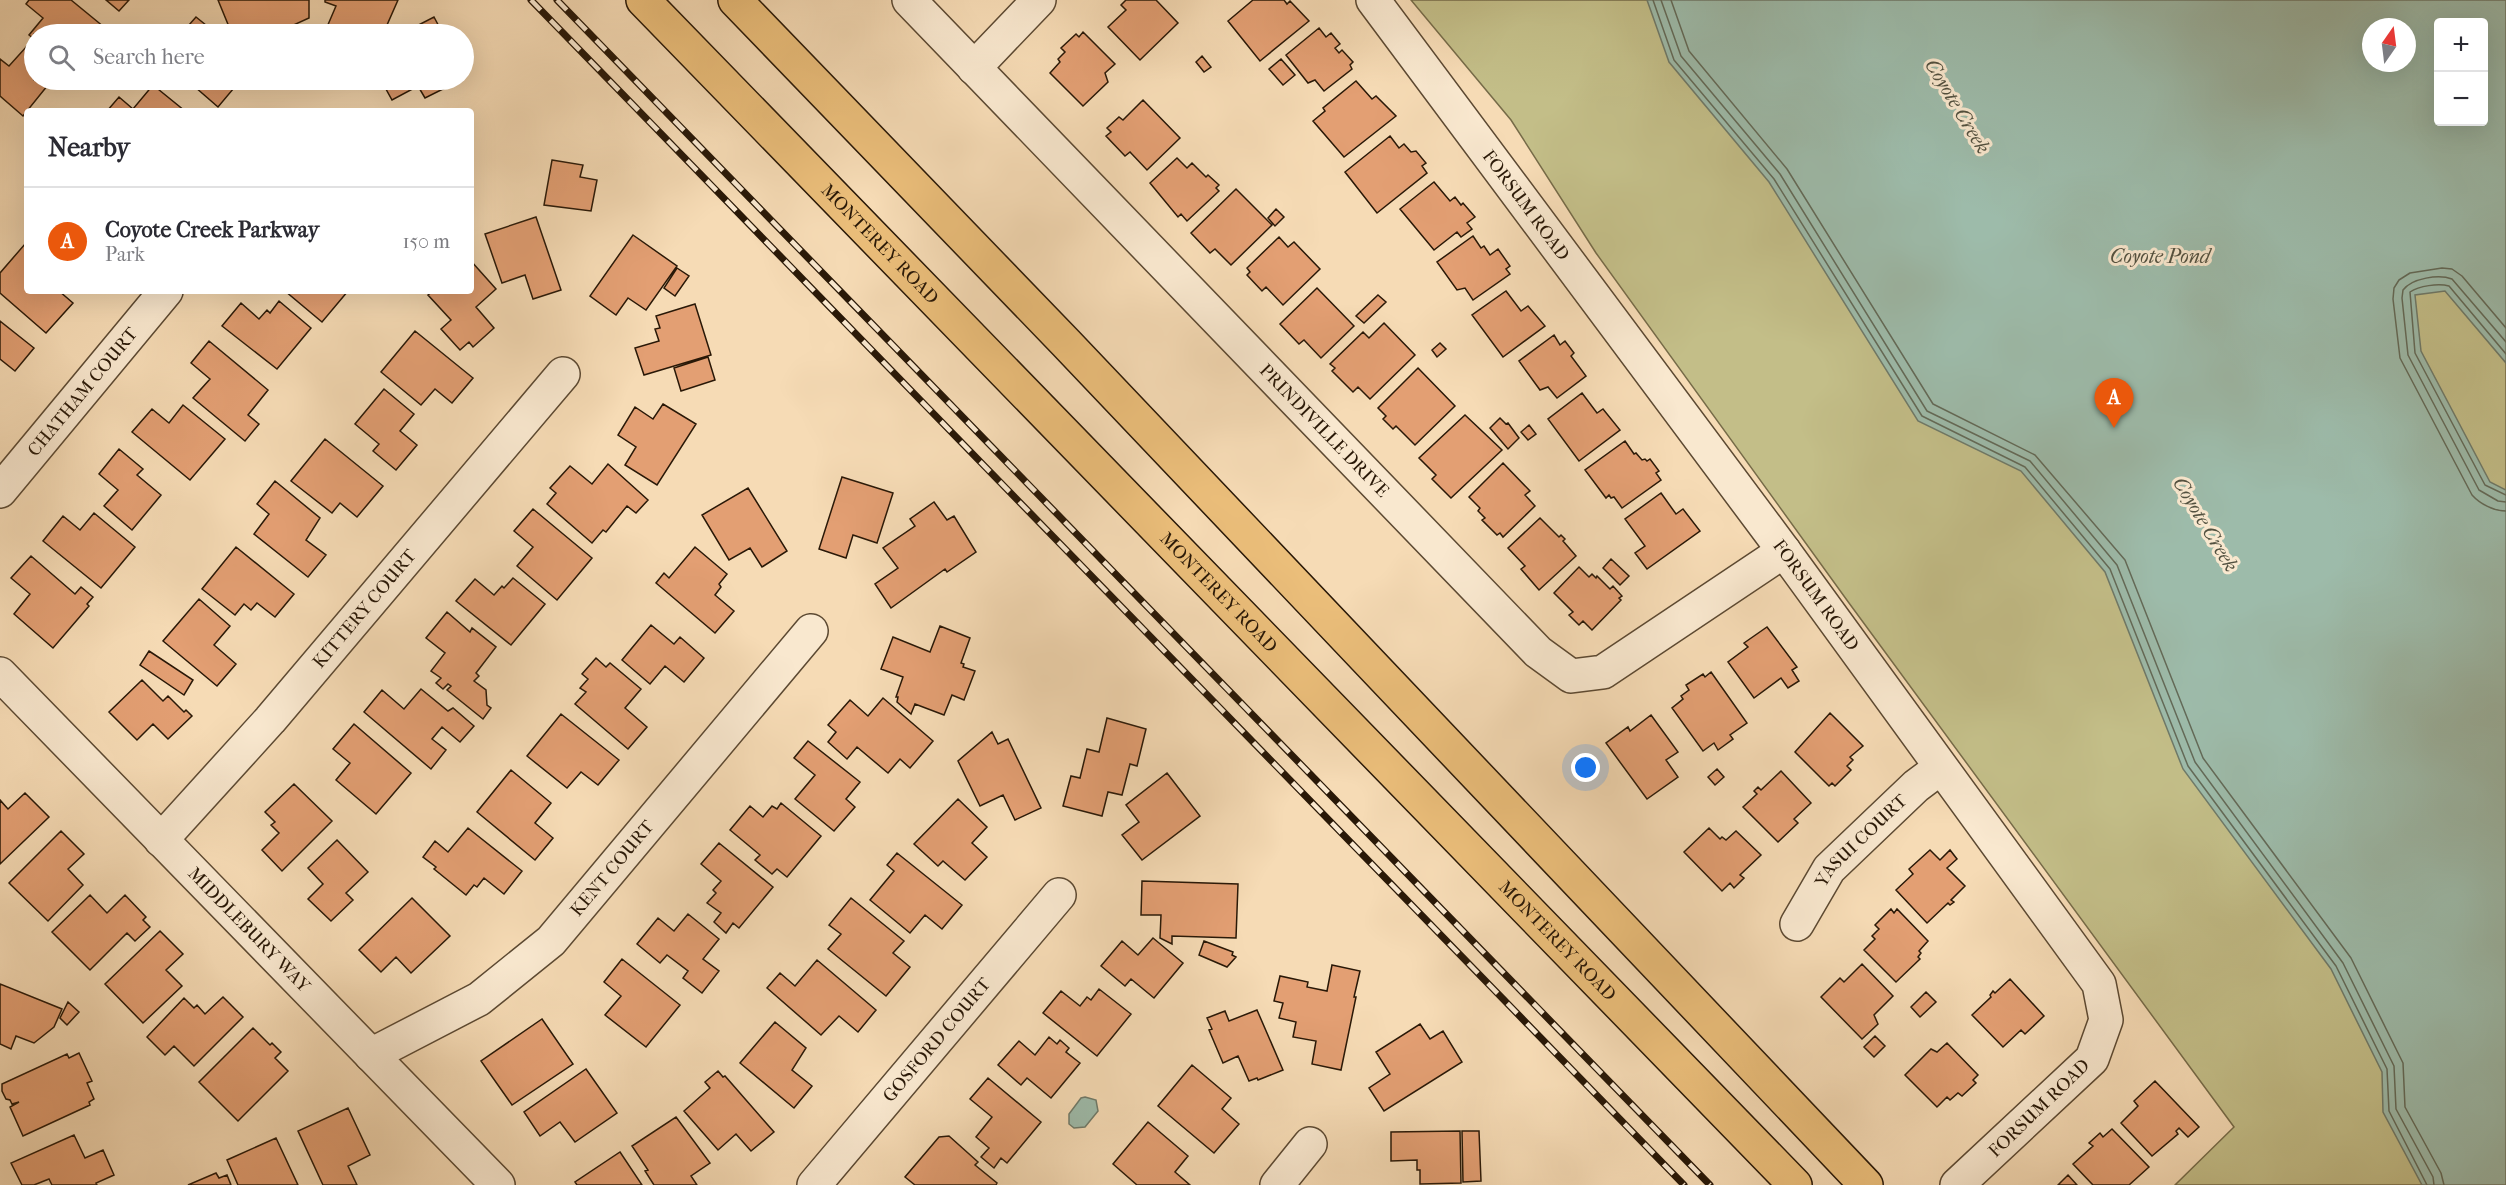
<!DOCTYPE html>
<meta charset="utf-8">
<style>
body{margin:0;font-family:"IM FELL French Canon",serif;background:#f2f2f3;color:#2b2b33}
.controls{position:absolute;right:18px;top:18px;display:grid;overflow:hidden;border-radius:6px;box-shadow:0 6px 24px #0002}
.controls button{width:54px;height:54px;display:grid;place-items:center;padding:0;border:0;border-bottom:2px solid #e1e1e2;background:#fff;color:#2b2b33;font:30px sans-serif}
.compass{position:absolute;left:2362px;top:18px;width:54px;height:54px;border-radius:50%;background:#fff;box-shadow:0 6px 24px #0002;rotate:14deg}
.you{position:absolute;left:1586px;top:768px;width:21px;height:21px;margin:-15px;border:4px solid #fff;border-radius:50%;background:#1a73e8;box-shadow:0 0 0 9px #1a73e833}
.badge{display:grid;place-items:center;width:39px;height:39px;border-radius:50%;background:#ea580c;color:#fff;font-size:20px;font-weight:700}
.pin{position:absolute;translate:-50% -50px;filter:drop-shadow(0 2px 3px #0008)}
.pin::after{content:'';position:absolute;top:32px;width:21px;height:18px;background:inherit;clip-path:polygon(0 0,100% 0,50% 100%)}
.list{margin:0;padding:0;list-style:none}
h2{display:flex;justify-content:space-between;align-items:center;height:78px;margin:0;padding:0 24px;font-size:26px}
h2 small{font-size:20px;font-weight:400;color:#7c7c81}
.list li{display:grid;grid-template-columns:39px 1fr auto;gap:18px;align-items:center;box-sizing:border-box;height:108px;padding:0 24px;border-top:2px solid #e1e1e2}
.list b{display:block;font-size:22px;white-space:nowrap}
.list p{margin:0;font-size:20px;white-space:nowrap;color:#7c7c81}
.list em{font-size:20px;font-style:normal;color:#7c7c81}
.icon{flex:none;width:33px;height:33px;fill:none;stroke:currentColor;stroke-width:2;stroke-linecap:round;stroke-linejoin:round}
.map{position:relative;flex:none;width:2506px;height:1185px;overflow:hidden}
.search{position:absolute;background:#fff;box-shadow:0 6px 24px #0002;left:24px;top:24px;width:450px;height:66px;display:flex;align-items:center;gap:15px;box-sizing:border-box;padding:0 21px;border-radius:33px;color:#7c7c81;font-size:22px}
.panel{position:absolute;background:#fff;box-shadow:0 6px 24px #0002;left:24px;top:108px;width:450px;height:186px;border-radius:6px}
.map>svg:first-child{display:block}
</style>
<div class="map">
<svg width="2506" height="1185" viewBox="0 0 2506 1185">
<rect width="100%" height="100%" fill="#f6dbb5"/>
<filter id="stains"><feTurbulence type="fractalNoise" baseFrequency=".00333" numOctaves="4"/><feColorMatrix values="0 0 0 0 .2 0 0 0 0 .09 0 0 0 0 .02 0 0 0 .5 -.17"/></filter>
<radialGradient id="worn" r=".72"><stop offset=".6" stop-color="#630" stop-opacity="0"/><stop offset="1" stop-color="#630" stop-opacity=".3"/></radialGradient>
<!-- green -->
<path fill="#c3be88" stroke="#766b48" stroke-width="1.5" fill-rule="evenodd" d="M1411 0H2506V1185H2175L2234 1127 1849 603 1596 253 1511 120ZM2438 22H2484V122H2438ZM2371 27H2407V63H2371Z"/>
<!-- water -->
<path fill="#9dbbaa" stroke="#6f7a69" stroke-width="1.5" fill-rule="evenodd" d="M1647 0H2506V363L2445 291 2415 295 2421 351 2490 482 2506 490V1185H2422L2383 1112 2382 1072 2331 969 2183 769 2105 572 2021 471 1918 421 1769 182 1669 62ZM2438 22H2484V122H2438ZM2371 27H2407V63H2371Z
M1085 1097 1096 1100 1098 1111 1085 1127 1074 1128 1069 1124V1114L1081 1098Z"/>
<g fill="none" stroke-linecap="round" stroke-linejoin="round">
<!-- shore -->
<path stroke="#636a58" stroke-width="1.5" d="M1653 0 1674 60 1774 179 1922 416 2025 467 2110 569 2188 766 2336 966 2387 1069 2389 1111 2427 1185
M1661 0 1681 56 1780 174 1927 411 2030 461 2117 565 2195 762 2343 963 2394 1066 2396 1109 2433 1177 2434 1185
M1671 0 1689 51 1787 169 1933 404 2035 455 2125 560 2203 758 2351 958 2403 1063 2405 1107 2441 1173 2444 1185
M2506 328 2462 276 2452 269 2442 268 2410 273 2399 280 2394 288 2393 299 2400 358 2472 495C2480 504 2494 511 2506 511
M2506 342 2452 279C2439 274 2412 278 2403 290L2402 298 2408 355 2479 490 2498 501 2506 502
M2506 354 2449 286C2438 283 2419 286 2410 292L2415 353 2485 485 2506 495"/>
</g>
<!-- building -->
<path fill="#e39f73" stroke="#291807" stroke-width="1.5" d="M29 0H71L104 27 98 34H34V39L29 35 43 18 26 4Z
M106 0H129L119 11Z
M218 0H309V18L289 27 293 34H259L255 25 232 34Z
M325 0H398L383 34 361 27 358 34H324L336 6 325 2Z
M1126 0H1156L1178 23 1140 60 1108 27 1126 10 1121 5Z
M1253 0H1284L1287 4 1290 1 1309 21 1260 61 1228 21Z
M196 17 217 34H181Z
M434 17 443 34H401Z
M1319 28 1326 37 1331 33 1340 44 1335 48 1339 53 1342 50 1353 62 1350 65 1352 69 1324 91 1315 80 1308 83 1286 55Z
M1083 32 1115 64 1105 73 1108 82 1083 106 1050 73 1060 62 1058 59 1065 52 1061 48 1076 34 1079 37Z
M27 46 34 53V80H52L23 116 0 96V59L9 66Z
M1202 56 1211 67 1204 72 1196 62Z
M1281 59 1295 75 1283 85 1269 69Z
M187 80H236L239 82 218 107Z
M381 80H461L425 98 418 86 392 100Z
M1356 81 1372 99 1376 96 1396 116 1344 157 1313 121 1325 111 1323 108Z
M153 85 185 111H107L119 97 133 109Z
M1143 100 1180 138 1147 170 1130 152 1125 156 1106 136 1111 132 1107 128 1119 117 1123 120Z
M1390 136 1399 148 1404 144 1411 152 1416 151 1426 163 1422 166 1427 173 1377 213 1345 172Z
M1177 158 1187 168 1192 163 1206 177 1208 175 1219 185 1216 188 1219 191 1187 221 1181 214 1178 217 1150 183Z
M552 160 583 165 580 177 597 180 591 211 544 205Z
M1434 182 1450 201 1455 197 1461 205 1463 203 1475 217 1467 223 1472 229 1461 237 1457 232 1434 250 1400 209Z
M1236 189 1272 225 1231 265 1215 249 1210 253 1191 233Z
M1276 209 1284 217 1275 226 1268 218Z
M536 217 561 290 533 299 525 275 502 283 485 234Z
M633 235 677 266 646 310 628 298 616 315 590 296Z
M1473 236 1481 248 1484 246 1490 255 1498 249 1510 266 1506 269 1510 274 1473 300 1465 288 1457 290 1437 262Z
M1279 237 1288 247 1294 242 1320 269 1283 305 1266 287 1262 291 1247 275 1250 272 1247 268Z
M25 244 27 246V291H59L73 303 46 333 0 293V273Z
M471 261 496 289 476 307 494 328 473 347 469 342 460 350 441 329 451 320 428 295 433 291H471Z
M677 268 689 276 675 296 664 288Z
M1317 288 1354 326 1321 358 1304 340 1299 344 1280 324Z
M285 291H348L322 322Z
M1506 291 1521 311 1528 306 1545 326 1503 357 1472 315Z
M1378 295 1386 302 1364 323 1356 316Z
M279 301 311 328 277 369 222 326 241 303 259 319 267 310 270 313Z
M695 304 711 355 644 375 635 348 659 341 655 329 660 328 656 316Z
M0 321 34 348 15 371 0 359Z
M1384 323 1415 355 1370 399 1358 387 1353 392 1332 371 1335 368 1330 364 1363 332 1369 338Z
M415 331 473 378 452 403 435 389 421 405 381 372Z
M1554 335 1560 345 1565 341 1574 353 1571 356 1586 376 1557 398 1548 387 1540 390 1519 361Z
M209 341 268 390 248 415 259 424 245 441 193 398 210 379 191 363Z
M1440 343 1446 349 1437 357 1432 350Z
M708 357 715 380 681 391 674 368Z
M1418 368 1455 406 1415 445 1396 426 1393 429 1383 419 1386 416 1378 408Z
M384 389 414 414 400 431 417 445 396 470 373 451 379 444 355 424Z
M1582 393 1597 413 1603 409 1620 430 1579 461 1548 419Z
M663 404 696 424 657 485 625 465 636 447 618 435 635 407 653 419Z
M183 405 225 439 190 480 132 432 152 409 169 423Z
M1465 415 1502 450 1451 498 1432 479 1436 475 1419 458Z
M1500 418 1506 424 1508 423 1519 438 1508 449 1490 428Z
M1529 425 1536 434 1528 440 1521 432Z
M325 439 383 486 357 517 340 503 332 513 291 481Z
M1625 441 1634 454 1636 453 1642 460 1645 459 1647 461 1650 459 1659 471 1656 473 1661 480 1622 508 1614 497 1611 498 1609 495 1606 498 1585 470Z
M119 449 143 469 137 475 161 495 132 530 104 506 118 490 99 474Z
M1503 463 1530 491 1525 495 1535 506 1503 537 1500 533 1497 535 1482 520 1485 518 1478 511 1480 508 1469 497Z
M608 464 648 500 636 513 627 506 606 532 603 530 592 543 547 504 556 493 550 488 570 466 592 484Z
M842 477 893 493 877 543 853 535 846 558 819 549Z
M275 481 320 518 306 540 326 555 308 577 254 534 269 514 257 504Z
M748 488 787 551 762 567 750 548 729 560 702 515Z
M1661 493 1676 514 1683 509 1700 531 1647 569 1635 553 1645 546 1625 519Z
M934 502 947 520 954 516 976 552 947 572 945 569 891 608 875 584 898 568 883 548 915 526 910 519Z
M533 509 592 558 557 600 517 566 533 547 514 531Z
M94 513 135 547 101 588 43 541 63 516 80 530Z
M1540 518 1559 537 1561 535 1565 539 1563 541 1576 556 1539 590 1521 569 1525 566 1508 548Z
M236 547 294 594 275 617 257 603 251 610 244 604 235 615 202 589Z
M695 547 727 574 719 584 721 587 715 595 734 611 715 633 656 583 664 573 669 578Z
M31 556 75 594 81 587 93 597 87 604 89 606 53 648 14 614 30 594 11 578Z
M1611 559 1629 576 1620 585 1603 568Z
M1579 567 1589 577 1592 574 1596 578 1597 576 1610 589 1613 586 1622 596 1619 598 1621 600 1592 630 1583 621 1579 625 1569 615 1573 612 1554 593Z
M513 578 545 604 511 645 456 601 475 579 494 595 502 586 504 588Z
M199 599 230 626 214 645 236 664 217 686 163 641Z
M447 612 470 632 472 628 496 647 476 673 479 676 474 681 486 690 487 705 491 708 483 719 447 690 451 686 448 684 443 689 436 683 441 678 431 671 445 653 426 638Z
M651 625 674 644 680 637 704 658 684 682 665 666 650 684 622 660Z
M940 626 970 638 961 663 964 664 963 667 975 671 964 700 952 695 944 715 915 704 911 714 897 702 898 697H896L903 677 881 669 893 637 930 652Z
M1767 627 1797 667 1792 670 1799 681 1788 688 1781 678 1754 698 1728 662 1748 647 1744 643Z
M149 651 193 680 184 695 140 665Z
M596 658 606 667 610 663 641 689 625 708 647 727 628 749 575 704 586 692 580 688 588 679 582 674Z
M1711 672 1747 723 1730 735 1733 739 1718 750 1714 743 1703 751 1672 708 1683 699 1681 696 1689 690 1686 685 1703 674 1705 677Z
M142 680 163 701 168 696 184 712 186 710 192 716 168 739 153 724 137 740 109 712Z
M421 689 448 711 453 708 474 726 460 742 442 727 432 739 446 750 431 769 364 712 382 690 404 709Z
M883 698 933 741 910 768 900 759 888 773 857 747 847 759 828 742 836 732 828 725 850 700 868 716Z
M1830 713 1863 746 1850 757 1853 760 1847 766 1851 770 1835 786 1832 783 1829 786 1795 752Z
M561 714 619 760 598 785 581 772 567 788 527 756Z
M1651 715 1678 752 1666 760 1678 777 1647 799 1606 743 1628 727 1630 731Z
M1107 718 1146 729 1137 766 1130 764 1122 795 1108 792 1102 816 1063 806 1071 776 1080 778 1087 749 1099 752Z
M354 724 411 773 376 814 336 780 350 763 333 749Z
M992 732 998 744 1008 739 1041 808 1015 820 1003 795 980 806 958 761Z
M808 741 860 782 846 799 855 807 834 831 795 799 815 775 794 758Z
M1717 769 1724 777 1715 785 1708 777Z
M511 770 551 803 535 823 553 838 535 860 477 812Z
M1781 771 1811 803 1794 819 1798 823 1778 842 1743 807 1757 794 1754 791 1758 787 1761 790Z
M1167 773 1200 816 1142 860 1122 835 1139 822 1126 805Z
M294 784 332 821 282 871 262 850 279 833 271 825 275 822 265 812Z
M25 793 49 817 0 864V800L8 809Z
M958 799 987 827 972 843 987 857 965 880 943 861 938 866 914 844Z
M781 803 821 836 787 877 777 869 772 874 755 860 760 855 730 830 750 806 763 817 772 806 777 809Z
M468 828 522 871 504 894 484 878 477 887 474 885 466 895 434 869 436 867 423 857 435 841 448 852Z
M1709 828 1720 839 1722 837 1726 840 1736 831 1761 855 1740 875 1744 878 1734 888 1730 883 1722 891 1684 852Z
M61 831 84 854 68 869 83 885 48 921 9 883Z
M337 840 368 872 346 893 353 900 331 921 308 899 323 884 308 868Z
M719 843 773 887 739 928 733 923 726 933 714 922 721 913 707 903 716 893 713 890 721 881 701 864Z
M1930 850 1940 860 1950 850 1957 859 1947 868 1965 886 1951 900 1954 902 1950 905 1948 903 1927 923 1896 890 1913 874 1909 869Z
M897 853 962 905 942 929 925 915 910 933 870 900 894 871 887 865Z
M1142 881 1238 884 1236 938 1172 936V944L1160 938 1161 915H1141Z
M90 895 107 913 125 895 146 917 143 920 150 927 135 941 127 933 90 970 52 932Z
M412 898 450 936 411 973 396 957 381 972 359 950Z
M851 898 904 941 893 953 910 967 886 996 828 949 841 934 829 925Z
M1891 909 1894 913 1897 909 1928 941 1919 951 1921 953 1918 957 1920 959 1896 982 1864 950 1875 939 1872 936 1879 929 1875 925Z
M688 914 719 939 703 959 719 971 702 993 683 978 688 971 667 955 660 963 637 944 658 918 674 931Z
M160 931 183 954 166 970 182 986 143 1023 105 984Z
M1153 938 1183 963 1154 998 1131 979 1125 986 1101 966 1122 941 1138 955Z
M1204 941 1233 952 1232 955 1236 957 1227 967 1199 955Z
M622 959 680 1005 646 1047 605 1015 621 996 604 982Z
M817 960 876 1010 858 1032 839 1016 821 1035 767 988 780 973 795 986Z
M1862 964 1893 996 1874 1015 1878 1024 1862 1039 1821 997 1840 978 1844 982Z
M1332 965 1360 971 1354 997H1356L1341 1070 1312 1064 1316 1041 1293 1037 1296 1022 1279 1018 1283 1003 1274 1001 1280 976 1308 982 1307 987 1327 991Z
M2010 979 2044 1016 2025 1034 2021 1030 2003 1047 1972 1015 1991 997 1990 995 1993 991 1995 993Z
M0 984 62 1009 54 1027 34 1043 16 1036 11 1049 0 1044Z
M1099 989 1131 1014 1097 1056 1043 1013 1061 991 1080 1006 1087 997 1091 1000Z
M1926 992 1936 1002 1920 1017 1911 1007Z
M223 997 243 1017 194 1066 174 1046 165 1055 147 1037 184 998 194 1008 197 1005 205 1014Z
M68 1002 79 1012 67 1025 60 1018Z
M1257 1010 1283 1070 1258 1080 1257 1078 1249 1081 1238 1056 1223 1063 1209 1030 1212 1029 1207 1018 1225 1011 1229 1021Z
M542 1019 573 1064 512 1105 481 1061Z
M775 1022 806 1048 792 1070 812 1086 794 1108 740 1063Z
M1420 1024 1430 1039 1443 1031 1462 1062 1384 1111 1369 1088 1390 1074 1376 1052Z
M253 1028 270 1045 272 1043 281 1052 275 1058 288 1071 238 1121 199 1082Z
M1875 1036 1885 1046 1874 1057 1864 1047Z
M1049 1037 1057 1044 1060 1040 1069 1048 1066 1052 1080 1063 1051 1098 1027 1078 1021 1085 998 1065 1019 1041 1035 1055Z
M1947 1043 1978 1075 1973 1080 1976 1083 1962 1096 1958 1093 1950 1100 1947 1097 1937 1107 1905 1075 1931 1049 1937 1052Z
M79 1053 92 1081 87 1083 94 1099 89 1102 90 1105 23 1136 10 1107 19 1102 12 1104 10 1100 6 1099 2 1091V1084L67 1054 69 1058Z
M1192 1065 1231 1098 1222 1109 1239 1124 1214 1153 1158 1106Z
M586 1069 617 1113 575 1142 560 1122 540 1136 524 1112Z
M718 1071 723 1077 725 1076 774 1132 751 1151 736 1134 718 1150 684 1111 710 1088 705 1082Z
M988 1078 1041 1122 1007 1163 1001 1158 994 1168 981 1157 989 1148 976 1137 992 1117 970 1099Z
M2155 1081 2199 1127 2188 1137 2179 1128 2176 1131 2178 1134 2152 1156 2121 1123 2138 1106 2134 1101Z
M348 1108 370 1155 348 1166 357 1185H323L298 1131Z
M676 1117 710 1163 691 1176 697 1185H654L645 1171 648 1170 632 1146Z
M1148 1122 1188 1156 1175 1172 1190 1185H1137L1113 1164Z
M2112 1129 2149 1167 2129 1185H2093L2073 1164 2093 1146 2089 1143 2100 1133 2103 1137Z
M1460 1131 1461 1183 1420 1184V1170H1417V1160L1391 1161V1132Z
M1462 1131H1479L1481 1181 1463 1182Z
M74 1135 85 1158 103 1150 114 1175 96 1183 97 1185H52L49 1179 34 1185H22L11 1163Z
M949 1136 978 1162 975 1165 997 1183 996 1185H915L905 1177 939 1137Z
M276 1138 298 1185H238L227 1160Z
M620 1152 642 1185H577L575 1182Z
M216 1173 219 1178 227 1175 231 1185H188Z
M2068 1175 2077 1185H2058Z"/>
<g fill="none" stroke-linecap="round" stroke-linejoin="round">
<defs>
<g id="minor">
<path id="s1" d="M909 0 1538 652 1571 676 1603 672 1784 551"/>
<path id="s2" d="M1373 0 1784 551 2099 984 2106 1020 2092 1059 1957 1185"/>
<path d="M974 68 1039 0"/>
<path id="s3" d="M0 491 166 291"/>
<path id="s4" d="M0 674 498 1185"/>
<path id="s5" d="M161 840 270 720 563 374"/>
<path id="s6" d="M1797 924 1829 869 1916 786 1940 768"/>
<path id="s7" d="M371 1055 479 999 551 941 811 631"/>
<path id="s8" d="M814 1185 1059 895"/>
<path d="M1277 1185 1310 1144"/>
</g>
<g id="primary">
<path id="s9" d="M643 0 1795 1185"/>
<path d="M735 0 1066 343 1866 1185"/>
</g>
</defs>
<!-- minor casing -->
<use href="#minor" stroke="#5c4932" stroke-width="36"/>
<!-- primary casing -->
<use href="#primary" stroke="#291807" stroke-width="36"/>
<!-- minor -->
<use href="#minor" stroke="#f9e8cf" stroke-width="33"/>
<!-- primary -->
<use href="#primary" stroke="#ebbe7a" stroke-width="33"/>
<defs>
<path id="rail" d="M531 0 1684 1185
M557 0 1710 1185"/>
</defs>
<!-- rail casing -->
<use href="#rail" stroke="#291807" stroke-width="7"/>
<!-- rail -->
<use href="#rail" stroke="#f9e8cf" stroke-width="4.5" stroke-dasharray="14" stroke-linecap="butt"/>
</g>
<g text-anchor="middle" stroke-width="6" stroke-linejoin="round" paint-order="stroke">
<!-- street labels -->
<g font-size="18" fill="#291807" stroke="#f9e8cf">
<text dy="6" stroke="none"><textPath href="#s2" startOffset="256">FORSUM ROAD</textPath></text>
<text dy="6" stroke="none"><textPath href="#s9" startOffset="340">MONTEREY ROAD</textPath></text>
<text dy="6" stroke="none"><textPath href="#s3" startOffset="129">CHATHAM COURT</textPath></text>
<text dy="6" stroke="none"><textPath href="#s1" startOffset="598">PRINDIVILLE DRIVE</textPath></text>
<text dy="6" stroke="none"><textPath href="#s9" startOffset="826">MONTEREY ROAD</textPath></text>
<text dy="6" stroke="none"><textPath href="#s2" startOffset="742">FORSUM ROAD</textPath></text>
<text dy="6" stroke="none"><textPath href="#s5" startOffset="308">KITTERY COURT</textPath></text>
<text dy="6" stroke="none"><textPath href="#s6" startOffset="106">YASUI COURT</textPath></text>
<text dy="6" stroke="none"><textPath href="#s7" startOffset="309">KENT COURT</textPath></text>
<text dy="6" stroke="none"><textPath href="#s4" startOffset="357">MIDDLEBURY WAY</textPath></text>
<text dy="6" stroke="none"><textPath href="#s9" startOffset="1312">MONTEREY ROAD</textPath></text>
<text dy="6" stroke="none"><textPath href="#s8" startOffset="190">GOSFORD COURT</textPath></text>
<text transform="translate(2039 1108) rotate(-44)" y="6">FORSUM ROAD</text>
</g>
<!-- water labels -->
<g font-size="20" font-style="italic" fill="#525140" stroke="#f9e8cf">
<text transform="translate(1958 106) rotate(59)" y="7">Coyote Creek</text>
<text x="2160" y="263">Coyote Pond</text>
<text transform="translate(2206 524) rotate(59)" y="7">Coyote Creek</text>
</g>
</g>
<rect width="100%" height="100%" filter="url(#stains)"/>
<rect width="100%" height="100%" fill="url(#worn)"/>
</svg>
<div class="controls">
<button>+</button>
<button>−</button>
</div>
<svg class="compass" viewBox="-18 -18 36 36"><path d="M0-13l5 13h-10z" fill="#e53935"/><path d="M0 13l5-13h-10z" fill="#7c7c81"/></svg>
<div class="you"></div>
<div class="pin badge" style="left:2114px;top:428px">A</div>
<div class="search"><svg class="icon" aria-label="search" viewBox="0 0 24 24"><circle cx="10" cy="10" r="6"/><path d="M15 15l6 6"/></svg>Search here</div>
<section class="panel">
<h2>Nearby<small></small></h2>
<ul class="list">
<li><span class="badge">A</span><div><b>Coyote Creek Parkway</b><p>Park</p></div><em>150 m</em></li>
</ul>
</section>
</div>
